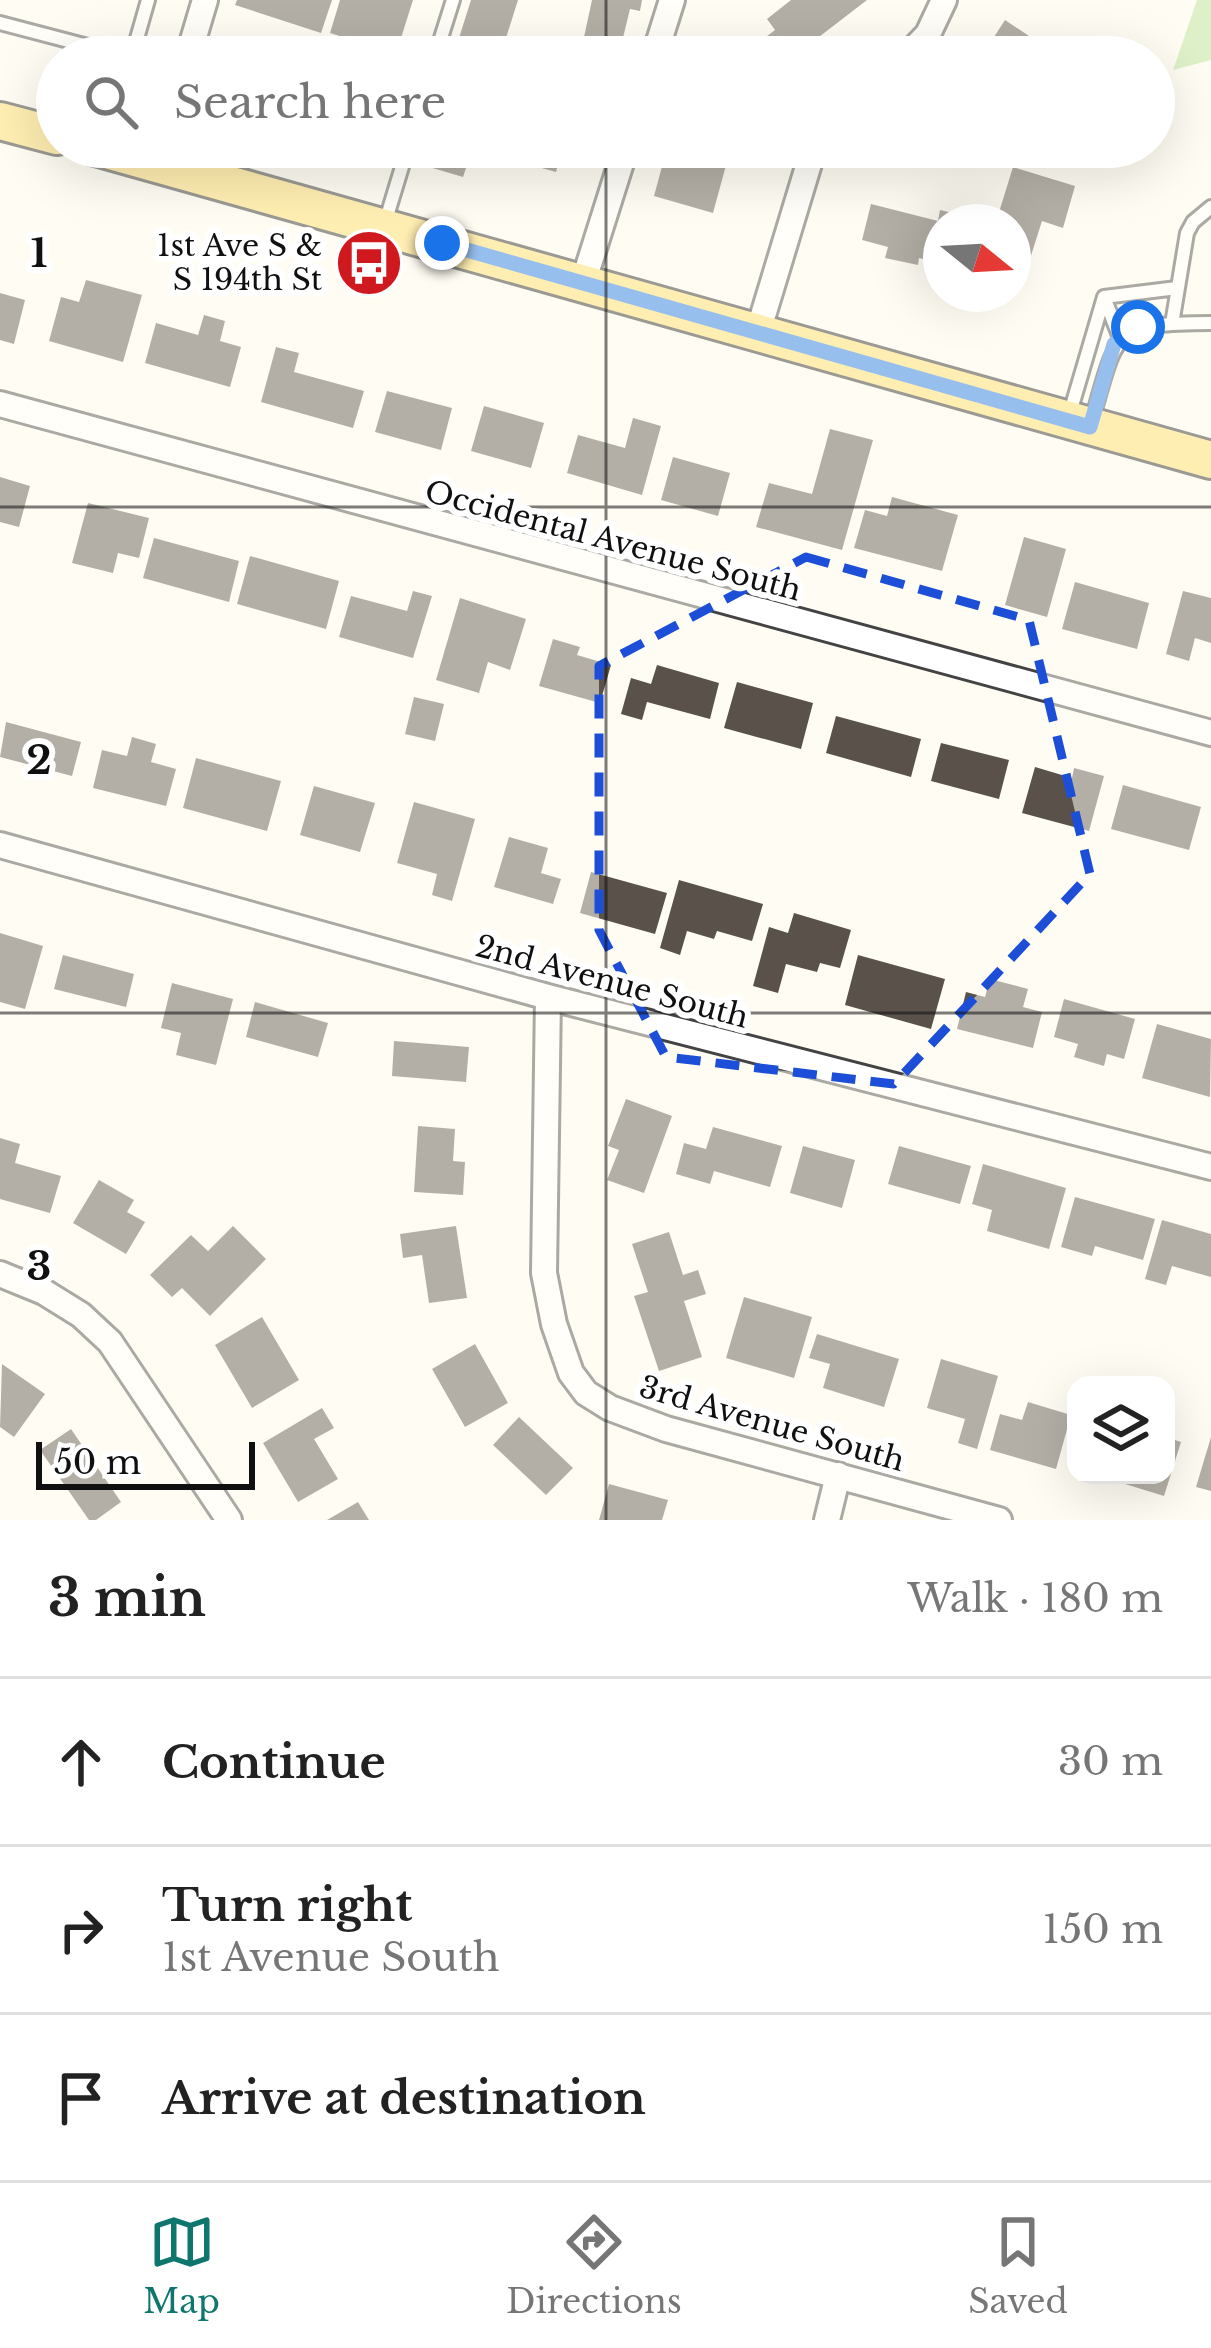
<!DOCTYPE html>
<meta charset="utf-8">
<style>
body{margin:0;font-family:"Libre Baskerville",serif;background:#f2f2f2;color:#222}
.controls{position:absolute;right:36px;bottom:36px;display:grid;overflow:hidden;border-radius:24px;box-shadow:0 12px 48px #0002}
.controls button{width:108px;height:108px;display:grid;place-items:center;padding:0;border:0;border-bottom:3px solid #e0e0e0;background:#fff;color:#222;font:60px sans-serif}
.compass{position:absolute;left:923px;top:204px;width:108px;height:108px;border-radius:50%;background:#fff;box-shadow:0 12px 48px #0002;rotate:108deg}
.scale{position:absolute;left:36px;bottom:30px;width:219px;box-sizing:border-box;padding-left:12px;border:6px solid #101010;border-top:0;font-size:33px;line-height:42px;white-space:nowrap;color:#101010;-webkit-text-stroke:9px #fff;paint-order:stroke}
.stop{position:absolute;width:36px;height:36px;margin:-27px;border:9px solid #1a73e8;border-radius:50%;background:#fff}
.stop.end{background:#1a73e8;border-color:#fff;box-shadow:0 3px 12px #0008}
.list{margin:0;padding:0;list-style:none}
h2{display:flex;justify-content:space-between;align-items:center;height:156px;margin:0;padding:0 48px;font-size:51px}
h2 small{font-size:39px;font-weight:400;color:#767676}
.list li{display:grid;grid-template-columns:78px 1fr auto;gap:36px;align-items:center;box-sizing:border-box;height:168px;padding:0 48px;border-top:3px solid #e0e0e0}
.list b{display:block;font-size:45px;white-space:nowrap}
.list p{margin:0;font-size:39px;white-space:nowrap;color:#767676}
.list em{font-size:39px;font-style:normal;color:#767676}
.icon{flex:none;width:66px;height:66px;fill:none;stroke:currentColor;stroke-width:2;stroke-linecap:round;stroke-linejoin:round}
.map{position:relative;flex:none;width:1211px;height:1520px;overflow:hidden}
.search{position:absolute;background:#fff;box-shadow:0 12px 48px #0002;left:36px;right:36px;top:36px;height:132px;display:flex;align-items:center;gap:30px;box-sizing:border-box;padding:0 42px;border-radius:66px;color:#767676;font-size:45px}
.sheet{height:660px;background:#fff}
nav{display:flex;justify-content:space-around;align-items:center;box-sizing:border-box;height:168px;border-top:3px solid #e0e0e0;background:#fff;font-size:33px;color:#767676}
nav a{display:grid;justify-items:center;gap:6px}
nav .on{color:#0f766e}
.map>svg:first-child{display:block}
</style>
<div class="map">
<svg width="1211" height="1520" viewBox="0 0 1211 1520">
<rect width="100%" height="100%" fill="#fffdf3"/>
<!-- forest -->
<path fill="#b6e195" d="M1197 0H1211V60L1173 70Z"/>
<!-- building -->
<path fill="#5a514b" d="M237 0H332L321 33 235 5Z
M340 0H413L396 54 330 33Z
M471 0H518L500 57H453Z
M592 0H642L640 11 630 9 621 46 584 37Z
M791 0H867L802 50 807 57H761L753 47 775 30 767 19Z
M1005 20 1044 46 1037 57H981Z
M242 40 296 56V57H237Z
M425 147H473L463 177 419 164Z
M517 147H586L583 159 561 153 556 172 513 160Z
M710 147H731L713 213 654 196 667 148 707 159Z
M1013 167 1075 186 1063 228 1042 221 1022 284 1013 281V222H996Z
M871 204 938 221 940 210 973 218 972 222H941V246L935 262 919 258 918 265 885 258 888 247 862 240Z
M86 280 142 295 123 362 49 341 61 297 79 302Z
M0 293 25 300 14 344 0 340Z
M204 315 225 321 220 341 241 347 230 387 145 363 156 323 198 335Z
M276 347 299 353 294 372 364 391 353 428 261 402Z
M387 391 452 408 441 450 375 432Z
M484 406 544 423 531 468 471 451Z
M633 418 661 426 642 495 567 473 578 435 625 448Z
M830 429 873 440 842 550 756 527 769 483 812 494Z
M673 457 730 473 718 516 661 500Z
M0 477 30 486 19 527 0 522Z
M892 497 958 515 942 571 854 548 865 510 887 516Z
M88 503 149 518 139 558 118 553 113 573 72 563Z
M1024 537 1066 549 1047 617 1005 605Z
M154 538 239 561 229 602 143 578Z
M250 556 339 581 326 629 237 604Z
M1075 582 1149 603 1137 649 1062 629Z
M413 591 432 596 413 658 339 637 351 596 407 611Z
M1183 591 1211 598V643L1195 638 1189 661 1166 654Z
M460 598 526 619 510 670 488 662 479 693 436 680Z
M553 639 580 647 577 655 611 665 600 703 539 686Z
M657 665 719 683 710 719 647 702 642 720 621 714 631 678 651 684Z
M737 682 813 703 801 749 724 728Z
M414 697 444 704 435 741 405 734Z
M836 716 921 739 911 777 826 753Z
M6 722 81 742 72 776 0 757Z
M132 737 156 744 151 762 176 769 166 806 93 788 102 750 127 756Z
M941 743 1009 760 999 799 931 781Z
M196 758 281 781 267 831 183 808Z
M1035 767 1072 778 1074 768 1104 776 1089 831 1022 813Z
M1123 785 1201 807 1189 850 1111 829Z
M314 786 375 803 360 852 300 835Z
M414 802 475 819 452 901 432 895 437 874 397 863Z
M509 837 548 848 541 873 561 879 553 904 494 887Z
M591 872 667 893 655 934 580 913Z
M679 880 763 904 752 941 717 931 714 939 687 931 680 955 660 948Z
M794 913 851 930 840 968 820 963 817 972 786 964 778 993 753 986 769 927 788 933Z
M0 933 43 946 25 1009 0 1002Z
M63 955 134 974 126 1007 54 989Z
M858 955 945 979 931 1029 845 1005Z
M990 979 1028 989 1023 1007 1042 1012 1033 1048 957 1029 966 992 985 997Z
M172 983 233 999 216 1065 176 1055 181 1033 161 1028Z
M1064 999 1135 1019 1124 1059 1107 1054 1104 1066 1074 1057 1078 1044 1054 1037Z
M255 1002 328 1023 318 1057 246 1037Z
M1157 1024 1211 1039 1210 1097 1142 1078Z
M394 1041 469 1047 466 1082 392 1076Z
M626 1099 672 1116 644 1193 607 1180 619 1150 608 1146Z
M418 1126 455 1129 453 1161 465 1162 463 1195 414 1192Z
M713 1127 782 1146 770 1187 714 1171 710 1184 676 1174 684 1143 706 1149Z
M0 1138 20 1144 15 1163 61 1176 50 1213 0 1199Z
M803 1146 855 1160 842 1208 790 1193Z
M899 1146 971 1166 960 1204 888 1184Z
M983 1164 1066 1188 1049 1249 987 1231 992 1210 972 1204Z
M99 1180 134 1200 127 1212 145 1222 126 1254 73 1223Z
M1075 1197 1155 1219 1143 1260 1095 1246 1092 1256 1061 1247Z
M1162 1220 1211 1234V1277L1172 1266 1166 1285 1145 1279Z
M233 1226 266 1259 210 1316 182 1288 172 1297 150 1275 191 1235 208 1251Z
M456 1226 467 1298 429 1303 422 1255 403 1258 400 1234Z
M669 1232 683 1275 698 1270 706 1294 684 1301 702 1357 659 1371 634 1296 648 1292 632 1244Z
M744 1297 812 1317 794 1378 726 1358Z
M262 1317 299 1380 252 1408 215 1345Z
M817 1334 899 1359 884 1407 823 1388 830 1364 809 1358Z
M475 1344 508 1403 465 1427 432 1369Z
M941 1359 998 1376 977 1449 958 1443 965 1419 927 1408Z
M2 1364 45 1394 14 1437 0 1427Z
M1028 1402 1071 1415 1056 1469 990 1450 1000 1414 1022 1420Z
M322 1408 334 1428 314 1439 338 1479 298 1502 263 1443Z
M519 1417 573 1468 546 1495 493 1445Z
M71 1429 121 1502 96 1520H89L40 1450Z
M1166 1437 1181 1442 1164 1496 1099 1476 1166 1475Z
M1211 1437V1491L1196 1487Z
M609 1484 668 1500 662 1520H599Z
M358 1502 369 1520H327Z"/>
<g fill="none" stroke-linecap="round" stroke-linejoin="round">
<defs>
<path id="service" d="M0 23 122 55 134 49 148 0
M435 57 453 0
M384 226 408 147
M1104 297 1177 288
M1104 297 1120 338
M1172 324 1187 233 1193 222 1211 207
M1069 416 1104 297
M1092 420C1118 329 1112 324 1211 323"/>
<path id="minor" d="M188 57 205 0
M654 57 672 0
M906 57 928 34 944 0
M583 283 626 147
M758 332 814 147
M0 404 1211 733
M0 845 548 997 1211 1167
M548 997 544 1273 554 1324 571 1373 586 1393 610 1408 666 1429 999 1520
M0 1274 44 1292 81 1315 110 1342 229 1520
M827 1520 838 1475"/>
<path id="primary" d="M0 121 57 136
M96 147 1211 460"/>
</defs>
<!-- service casing -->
<use href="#service" stroke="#434343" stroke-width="18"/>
<!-- minor casing -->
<use href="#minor" stroke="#434343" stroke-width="30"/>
<!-- primary casing -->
<use href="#primary" stroke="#212121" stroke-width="42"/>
<!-- service -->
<use href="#service" stroke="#fff" stroke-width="12"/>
<!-- minor -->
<use href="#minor" stroke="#fff" stroke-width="24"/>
<!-- primary -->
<use href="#primary" stroke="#ffdb63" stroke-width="36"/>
</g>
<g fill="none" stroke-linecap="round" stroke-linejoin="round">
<!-- route -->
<path stroke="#1a73e8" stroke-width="15" d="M442 243 1090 427 1114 344 1138 327"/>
</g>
<!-- marked area -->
<path d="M0 0H1211V1520H0ZM806 557 1029 620 1090 874 894 1084 666 1057 599 930V666Z" fill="#fffdf3" fill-opacity=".55" fill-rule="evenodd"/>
<path fill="none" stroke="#1d4ed8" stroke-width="9" stroke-dasharray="24 15" stroke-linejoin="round" d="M806 557 1029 620 1090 874 894 1084 666 1057 599 930V666Z"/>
<!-- grid -->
<path fill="none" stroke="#101010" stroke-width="3" stroke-opacity="0.55" d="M606 0V57M606 147V1520M0 507H1211M0 1013H1211"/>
<!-- icons -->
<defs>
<symbol id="bus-disc" viewBox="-11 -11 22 22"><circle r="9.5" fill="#cf191f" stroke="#fff"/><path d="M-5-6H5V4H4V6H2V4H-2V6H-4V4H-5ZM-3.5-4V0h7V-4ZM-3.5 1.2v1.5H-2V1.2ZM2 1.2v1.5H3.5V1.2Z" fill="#fff"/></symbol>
</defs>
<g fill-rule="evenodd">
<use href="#bus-disc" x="331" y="225" width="76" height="76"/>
</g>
<g text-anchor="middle" stroke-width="12" stroke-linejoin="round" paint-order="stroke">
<!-- poi labels -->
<g font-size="30" fill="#101010" stroke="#fff" text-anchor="end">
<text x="322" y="256">1st Ave S &amp;<tspan x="322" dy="34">S 194th St</tspan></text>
</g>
<!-- street labels -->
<g font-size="30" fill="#101010" stroke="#fff">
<text transform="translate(613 541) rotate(15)" y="10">Occidental Avenue South</text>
<text transform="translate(612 982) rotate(15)" y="10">2nd Avenue South</text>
<text transform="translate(772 1424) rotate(16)" y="10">3rd Avenue South</text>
</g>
</g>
<g font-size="39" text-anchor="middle" font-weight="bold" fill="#101010" stroke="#fff" stroke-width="12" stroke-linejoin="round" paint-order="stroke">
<text x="39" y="267">1</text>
<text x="39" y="774">2</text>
<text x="39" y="1280">3</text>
</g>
</svg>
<div class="controls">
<button><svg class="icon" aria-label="layers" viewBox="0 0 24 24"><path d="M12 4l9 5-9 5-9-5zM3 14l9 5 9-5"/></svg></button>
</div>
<svg class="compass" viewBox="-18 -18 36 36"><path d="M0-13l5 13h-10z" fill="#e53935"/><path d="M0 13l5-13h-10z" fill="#767676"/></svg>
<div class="scale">50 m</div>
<div class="stop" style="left:1138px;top:327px"></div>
<div class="stop end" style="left:442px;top:243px"></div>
<div class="search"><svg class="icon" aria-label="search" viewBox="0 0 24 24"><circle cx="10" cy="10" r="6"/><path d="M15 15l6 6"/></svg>Search here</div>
</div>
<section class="sheet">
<h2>3 min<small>Walk · 180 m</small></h2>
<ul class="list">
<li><svg class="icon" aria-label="ahead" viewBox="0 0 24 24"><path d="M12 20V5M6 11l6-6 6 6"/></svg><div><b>Continue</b></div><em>30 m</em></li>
<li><svg class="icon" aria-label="right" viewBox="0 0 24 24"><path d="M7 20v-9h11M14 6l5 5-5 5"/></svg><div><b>Turn right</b><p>1st Avenue South</p></div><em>150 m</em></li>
<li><svg class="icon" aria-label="arrive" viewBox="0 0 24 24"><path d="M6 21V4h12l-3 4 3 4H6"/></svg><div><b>Arrive at destination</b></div></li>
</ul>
</section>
<nav>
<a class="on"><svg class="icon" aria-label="map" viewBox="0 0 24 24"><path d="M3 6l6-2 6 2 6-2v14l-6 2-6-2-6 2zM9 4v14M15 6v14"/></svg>Map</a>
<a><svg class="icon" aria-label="directions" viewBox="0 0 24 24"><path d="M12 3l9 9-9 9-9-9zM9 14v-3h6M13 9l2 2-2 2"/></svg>Directions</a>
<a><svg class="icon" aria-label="saved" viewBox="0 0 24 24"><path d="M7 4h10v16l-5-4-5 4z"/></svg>Saved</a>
</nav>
